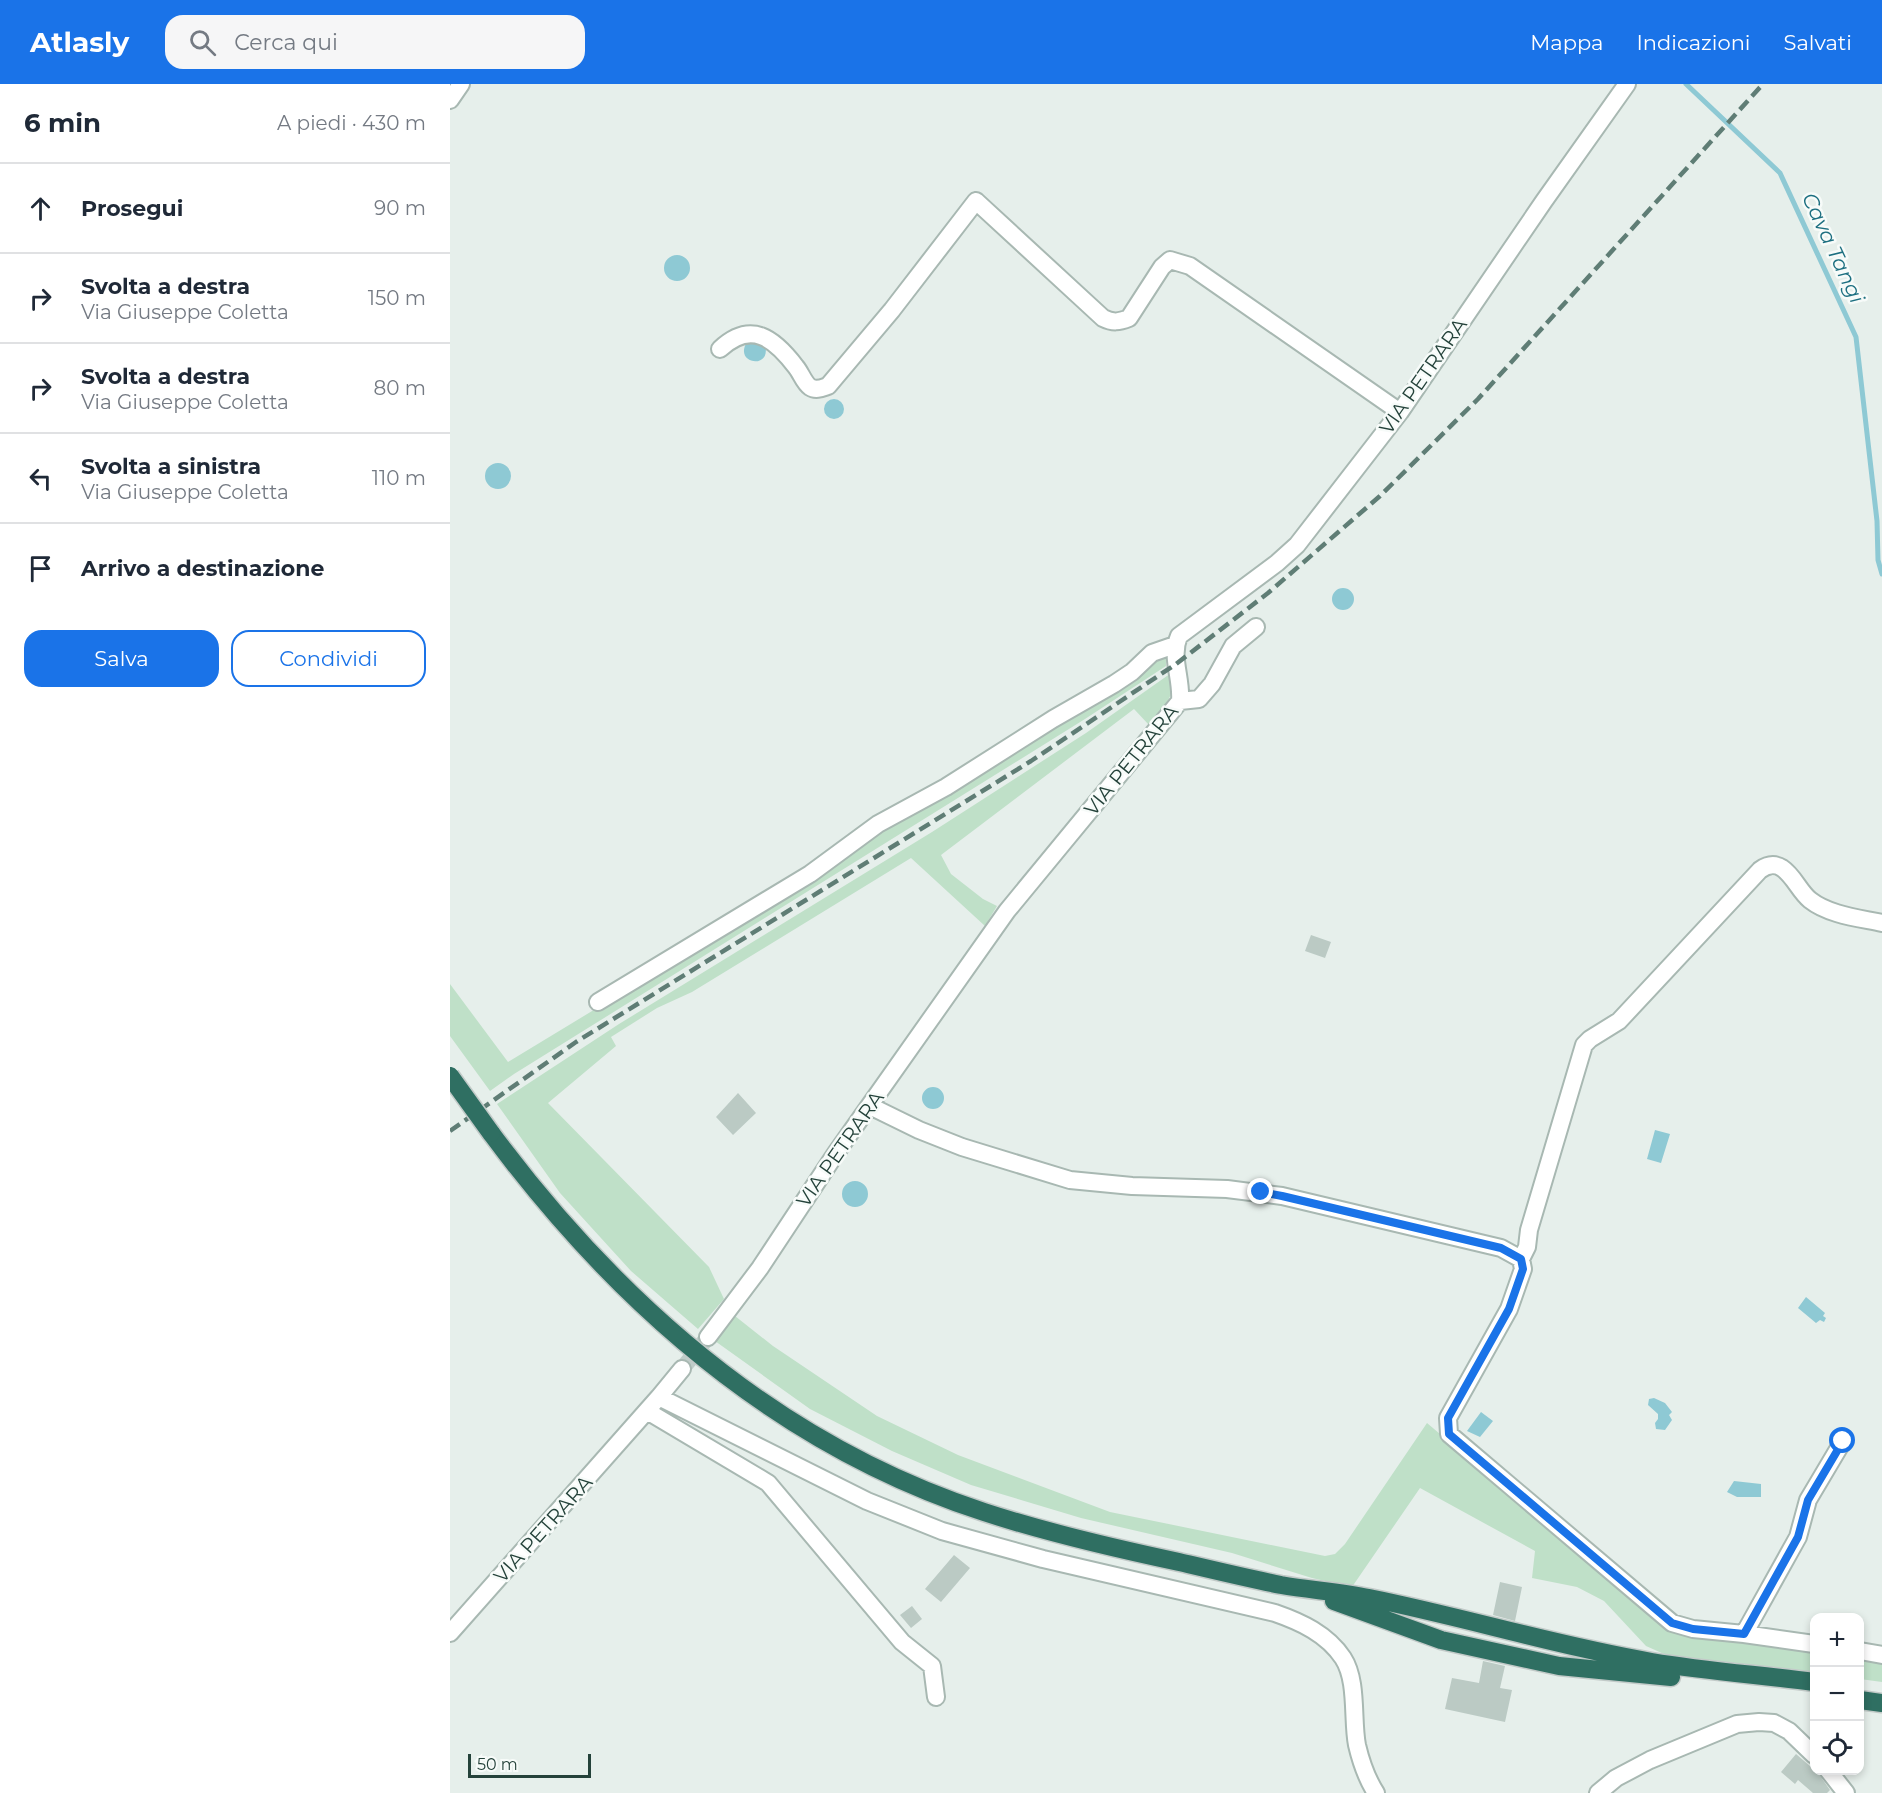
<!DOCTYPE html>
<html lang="it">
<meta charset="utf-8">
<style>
body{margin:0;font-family:Montserrat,sans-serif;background:#f6f6f7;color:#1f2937}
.controls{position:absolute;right:18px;bottom:18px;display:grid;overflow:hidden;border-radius:12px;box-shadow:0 3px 9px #0003}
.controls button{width:54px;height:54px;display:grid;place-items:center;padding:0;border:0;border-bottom:2px solid #e0e1e3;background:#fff;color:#1f2937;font:30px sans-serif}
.scale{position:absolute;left:18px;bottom:15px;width:123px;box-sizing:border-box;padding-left:6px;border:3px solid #24423a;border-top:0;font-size:16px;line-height:21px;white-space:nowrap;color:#24423a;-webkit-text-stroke:4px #f7fbf9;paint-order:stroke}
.stop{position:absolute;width:18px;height:18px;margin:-14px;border:4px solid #1a73e8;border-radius:50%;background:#fff}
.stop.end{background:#1a73e8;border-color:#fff;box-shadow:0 2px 6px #0008}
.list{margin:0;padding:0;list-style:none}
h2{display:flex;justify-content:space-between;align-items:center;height:78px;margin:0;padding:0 24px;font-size:26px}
h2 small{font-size:20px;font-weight:400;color:#747a83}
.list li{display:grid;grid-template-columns:39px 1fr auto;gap:18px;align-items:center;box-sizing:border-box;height:90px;padding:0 24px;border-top:2px solid #e0e1e3}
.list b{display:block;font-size:22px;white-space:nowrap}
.list p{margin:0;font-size:20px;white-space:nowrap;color:#747a83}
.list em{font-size:20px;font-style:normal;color:#747a83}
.actions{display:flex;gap:12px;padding:18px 24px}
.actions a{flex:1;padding:14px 0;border:2px solid #1a73e8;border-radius:18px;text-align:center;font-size:21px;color:#1a73e8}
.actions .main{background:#1a73e8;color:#fff}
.icon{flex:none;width:33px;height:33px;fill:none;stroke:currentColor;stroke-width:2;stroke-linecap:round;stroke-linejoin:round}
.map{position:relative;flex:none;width:1432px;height:1709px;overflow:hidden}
header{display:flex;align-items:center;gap:36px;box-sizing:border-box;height:84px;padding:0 30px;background:#1a73e8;color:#fff}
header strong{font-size:28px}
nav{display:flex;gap:33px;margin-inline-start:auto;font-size:21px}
.search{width:420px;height:54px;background:#f6f6f7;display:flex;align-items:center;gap:15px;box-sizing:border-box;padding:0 21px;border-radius:18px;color:#747a83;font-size:22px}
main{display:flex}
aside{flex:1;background:#fff}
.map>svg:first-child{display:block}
</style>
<header>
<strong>Atlasly</strong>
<div class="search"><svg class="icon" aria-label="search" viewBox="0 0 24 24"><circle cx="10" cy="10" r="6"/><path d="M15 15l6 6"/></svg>Cerca qui</div>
<nav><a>Mappa</a><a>Indicazioni</a><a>Salvati</a></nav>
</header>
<main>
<aside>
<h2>6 min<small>A piedi · 430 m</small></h2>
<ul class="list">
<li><svg class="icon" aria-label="ahead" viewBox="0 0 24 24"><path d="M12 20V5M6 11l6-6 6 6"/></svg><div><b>Prosegui</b></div><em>90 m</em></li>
<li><svg class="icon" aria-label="right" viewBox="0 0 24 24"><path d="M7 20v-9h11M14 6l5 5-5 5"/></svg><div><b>Svolta a destra</b><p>Via Giuseppe Coletta</p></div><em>150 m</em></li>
<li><svg class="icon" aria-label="right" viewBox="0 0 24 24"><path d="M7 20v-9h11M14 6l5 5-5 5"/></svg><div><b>Svolta a destra</b><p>Via Giuseppe Coletta</p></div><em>80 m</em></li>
<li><svg class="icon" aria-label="left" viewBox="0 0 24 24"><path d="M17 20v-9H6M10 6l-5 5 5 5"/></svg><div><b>Svolta a sinistra</b><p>Via Giuseppe Coletta</p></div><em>110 m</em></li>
<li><svg class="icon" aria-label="arrive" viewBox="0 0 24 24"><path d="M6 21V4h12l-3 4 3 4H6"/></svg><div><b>Arrivo a destinazione</b></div></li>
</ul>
<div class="actions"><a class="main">Salva</a><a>Condividi</a></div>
</aside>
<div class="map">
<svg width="1432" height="1709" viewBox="0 0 1432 1709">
<rect width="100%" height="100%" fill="#e6efeb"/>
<!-- green -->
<path fill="#bfe0c8" d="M711 571H714L716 575V582L635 635 64 990 40 1007 0 952V900L58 978 345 804 431 743Z
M724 587C724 614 716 622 699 641L684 625 491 771 501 790 533 815 547 822 535 842 461 774 242 908 207 924 161 953 166 962 98 1019 259 1183 274 1215 248 1245 181 1187 110 1109 47 1020 169 940 482 748 636 649Z
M285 1232 323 1262 427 1332 508 1371 660 1428 875 1472 885 1470 895 1460 977 1339 1219 1544 1234 1552 1287 1555 1364 1565V1590L1232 1574 1214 1570 1196 1562 1154 1517 1127 1503 1082 1494 1085 1467 970 1404 902 1503 862 1494 782 1469 631 1434 521 1401 442 1367 360 1325 265 1257Z
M1410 1572 1432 1575V1598L1410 1595Z"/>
<!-- water -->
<path fill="#8ec9d4" d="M214 184a13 13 0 1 1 26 0a13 13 0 1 1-26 0Z
M297 258 315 261C322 286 283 280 297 258Z
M374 325a10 10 0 1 1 20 0a10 10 0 1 1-20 0Z
M35 392a13 13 0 1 1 26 0a13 13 0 1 1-26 0Z
M882 515a11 11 0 1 1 22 0a11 11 0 1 1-22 0Z
M472 1014a11 11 0 1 1 22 0a11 11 0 1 1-22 0Z
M1205 1046 1220 1050 1211 1079 1197 1075Z
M392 1110a13 13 0 1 1 26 0a13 13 0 1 1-26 0Z
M1356 1213 1375 1229 1373 1232 1376 1234 1374 1238 1370 1236 1366 1239 1348 1224Z
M1204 1314 1215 1319 1222 1328 1219 1331 1222 1336 1215 1346 1206 1345 1205 1339 1208 1335V1330L1198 1321 1199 1315Z
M1031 1328 1043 1337 1030 1353 1017 1347Z
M1284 1397 1311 1400V1413H1287L1277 1408Z"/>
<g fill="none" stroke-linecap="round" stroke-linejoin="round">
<!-- stream -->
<path stroke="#8ec9d4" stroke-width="5" d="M1236 0 1330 89 1406 253 1427 437 1428 476 1432 490"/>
</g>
<!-- building -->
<path fill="#bbcac4" d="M861 851 881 858 875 874 855 867Z
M288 1009 306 1029 283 1051 266 1033Z
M504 1471 520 1484 491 1518 475 1505Z
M1050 1498 1072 1503 1065 1537 1043 1531Z
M462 1522 472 1535 461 1544 450 1531Z
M1033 1577 1055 1582 1050 1604 1062 1606 1055 1638 995 1625 1002 1594 1029 1599Z
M1346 1670 1368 1689 1380 1706 1377 1709H1363L1348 1696 1345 1700 1331 1688Z"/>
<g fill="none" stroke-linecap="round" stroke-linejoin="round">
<!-- minor-tunnel -->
<path stroke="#bfccc8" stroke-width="16" stroke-dasharray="16 8" stroke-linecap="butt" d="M232 1285 258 1253"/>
<defs>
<path id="minor" d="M0 16 11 0
M270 265C301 236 324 254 346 283 351 289 354 299 360 303 366 307 372 304 378 302L442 226 526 117 653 234C663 239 669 238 679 234L712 183 720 176 740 182 950 328
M730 617 749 615 762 600 783 562 806 543
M148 918 360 790 428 740 496 703 603 635 664 600 682 588 702 569 725 561
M420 1022 469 1046 512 1063 620 1096 682 1102 777 1105 832 1112 1051 1164 1071 1175 1073 1185 1059 1225 998 1334 999 1350 1222 1539 1243 1545 1294 1550 1364 1560
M1071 1175 1077 1163 1079 1146 1134 961 1140 955 1169 937 1310 786C1317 781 1324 779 1332 784 1344 792 1349 807 1360 816 1379 831 1409 834 1432 839
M258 1253 310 1184 386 1069 557 827 730 617C732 594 720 573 729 552L827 479 847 461 950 328 1094 117 1177 0
M209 1313 417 1417 492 1447 593 1475 825 1529C851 1538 877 1550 893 1574 908 1597 902 1636 907 1661 911 1678 917 1695 926 1709
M197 1327 318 1399 452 1558 482 1582 486 1613
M0 1549 209 1313 232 1285
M1294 1550 1348 1453 1358 1416 1393 1357
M1410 1567 1432 1571
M1378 1686 1396 1709
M1148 1709 1166 1694 1200 1676 1287 1640 1309 1638 1324 1639 1339 1647 1364 1671"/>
<path id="highway" d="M41 1049C168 1220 328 1361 534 1428 598 1449 663 1464 729 1478 763 1486 796 1494 831 1501 860 1506 890 1508 919 1514 1014 1533 1107 1562 1202 1578 1256 1587 1311 1591 1364 1598
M884 1517 991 1556 1109 1582 1221 1593
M1410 1616 1432 1619"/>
</defs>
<!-- minor casing -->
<use href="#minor" stroke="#a8b8b2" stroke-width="20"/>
<!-- highway casing -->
<use href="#highway" stroke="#c2cac8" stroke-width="21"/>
<!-- minor -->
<use href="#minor" stroke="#fff" stroke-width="16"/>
<!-- highway -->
<use href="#highway" stroke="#2f6f62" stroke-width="18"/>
<!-- rail -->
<path stroke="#5f7d75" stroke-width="4.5" stroke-dasharray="12 6" stroke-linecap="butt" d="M0 1047 126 958 581 677 726 580 818 509 930 412 1028 315 1313 0"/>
<defs>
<path id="highway-bridge" d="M0 992 41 1049"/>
</defs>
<!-- highway-bridge casing -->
<use href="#highway-bridge" stroke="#c2cac8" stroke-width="21" stroke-linecap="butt"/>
<!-- highway-bridge -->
<use href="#highway-bridge" stroke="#2f6f62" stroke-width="18"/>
</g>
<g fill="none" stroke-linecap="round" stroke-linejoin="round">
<!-- route -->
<path stroke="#1a73e8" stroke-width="8" d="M811 1108 832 1112 1051 1164 1071 1175 1073 1185 1059 1225 998 1334 999 1350 1222 1539 1243 1545 1294 1550 1348 1453 1358 1416 1393 1357"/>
</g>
<g text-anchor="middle" stroke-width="5" stroke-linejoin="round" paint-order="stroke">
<!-- street labels -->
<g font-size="20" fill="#24423a" stroke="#f7fbf9">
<text transform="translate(973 292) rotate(-55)" y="7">VIA PETRARA</text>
<text transform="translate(681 676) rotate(-51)" y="7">VIA PETRARA</text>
<text transform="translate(390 1065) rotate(-55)" y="7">VIA PETRARA</text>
<text transform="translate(93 1445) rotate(-48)" y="7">VIA PETRARA</text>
</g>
<!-- water labels -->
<g font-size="21" font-style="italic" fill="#1c6f80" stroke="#f7fbf9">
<text transform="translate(1383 164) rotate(65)" y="7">Cava Tangi</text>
</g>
</g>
</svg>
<div class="controls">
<button>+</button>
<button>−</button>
<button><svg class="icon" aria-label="locate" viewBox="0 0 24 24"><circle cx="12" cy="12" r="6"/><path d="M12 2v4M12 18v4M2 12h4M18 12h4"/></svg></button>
</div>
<div class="scale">50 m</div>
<div class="stop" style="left:1393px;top:1357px"></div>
<div class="stop end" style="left:811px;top:1108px"></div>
</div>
</main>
